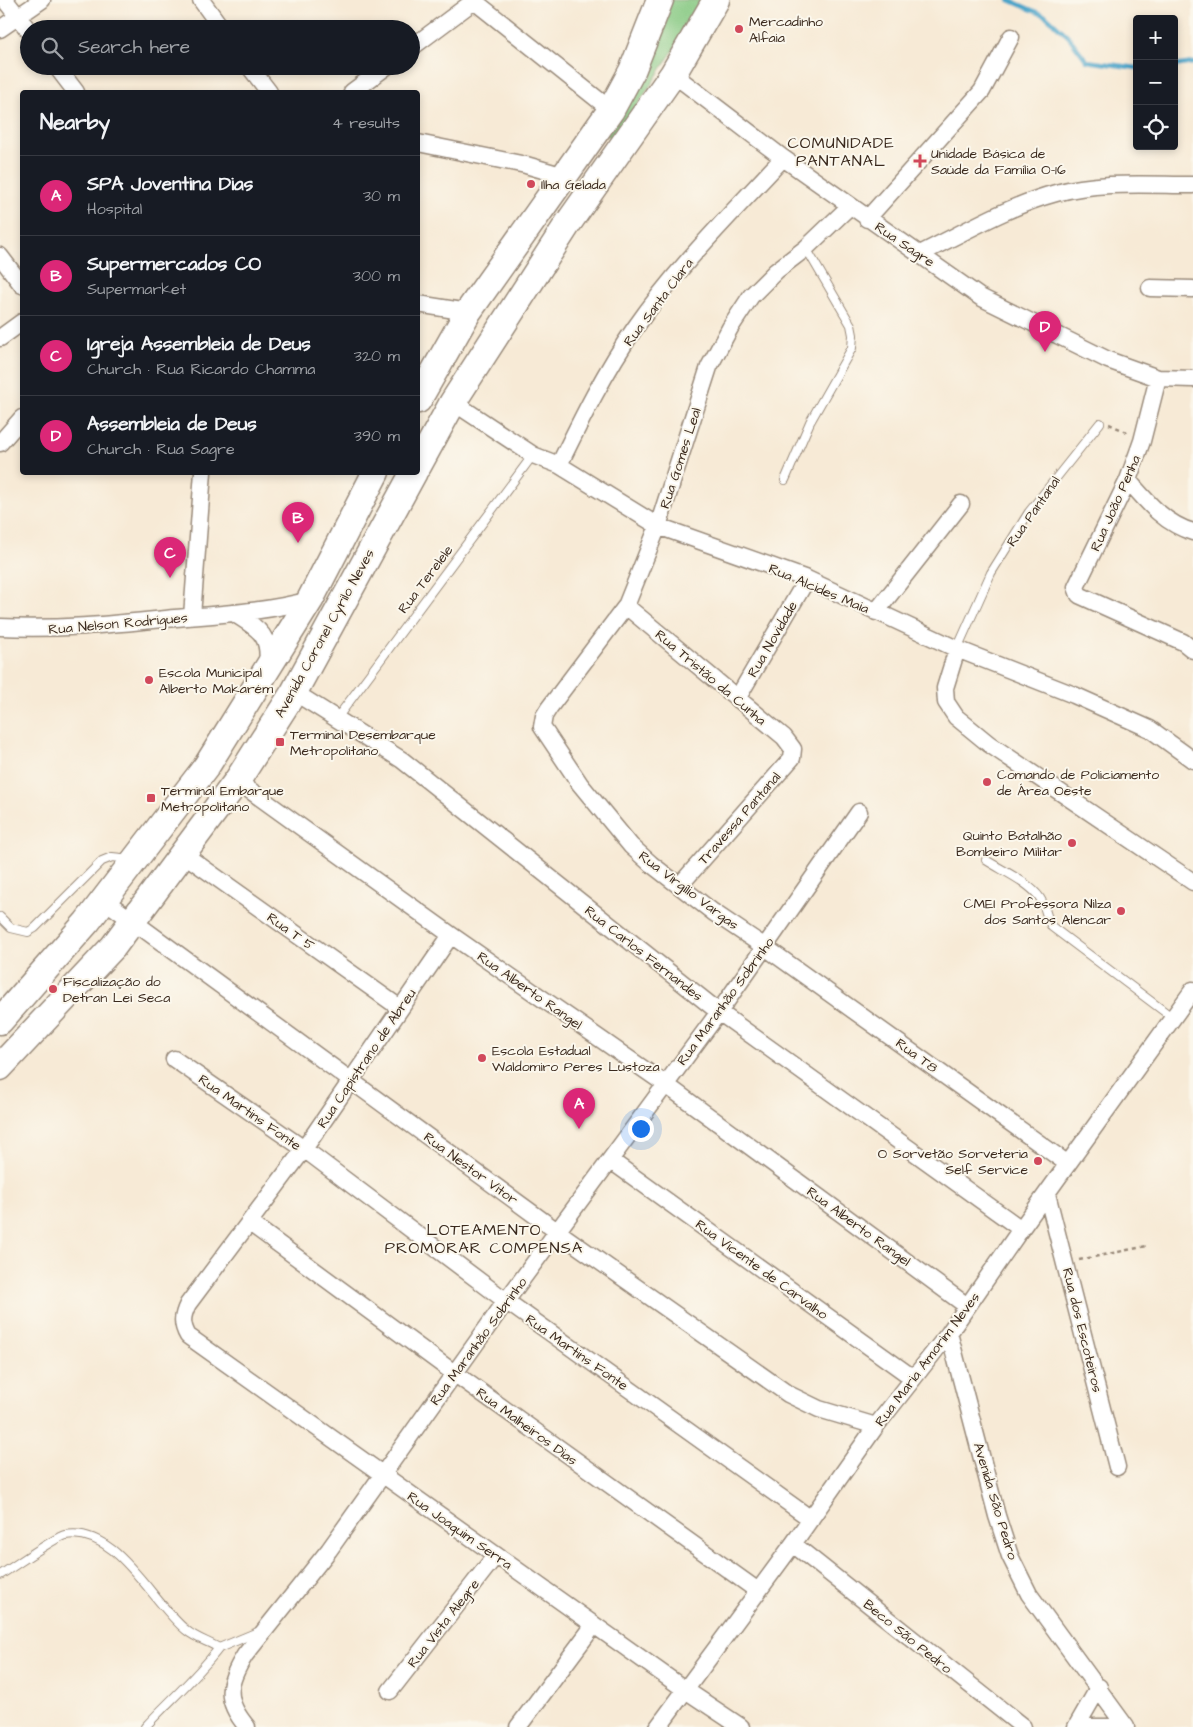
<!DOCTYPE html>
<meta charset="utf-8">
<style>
body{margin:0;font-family:"Architects Daughter",sans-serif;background:#242831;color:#f1f3f6}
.controls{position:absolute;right:15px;top:15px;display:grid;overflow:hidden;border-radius:5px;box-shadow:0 2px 8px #0003}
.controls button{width:45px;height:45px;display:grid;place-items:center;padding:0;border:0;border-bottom:1px solid #363941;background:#171b24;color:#f1f3f6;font:25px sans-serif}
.you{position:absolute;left:640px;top:1128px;width:18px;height:18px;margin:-12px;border:4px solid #fff;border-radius:50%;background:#1a73e8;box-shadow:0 0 0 8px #1a73e833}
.badge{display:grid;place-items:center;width:32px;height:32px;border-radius:50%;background:#db2777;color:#fff;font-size:16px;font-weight:700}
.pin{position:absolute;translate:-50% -41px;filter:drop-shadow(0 1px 2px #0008)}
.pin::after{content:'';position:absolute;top:26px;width:18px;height:15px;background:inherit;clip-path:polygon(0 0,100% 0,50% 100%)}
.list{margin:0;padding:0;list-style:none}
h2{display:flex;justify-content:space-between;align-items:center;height:65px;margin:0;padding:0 20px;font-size:21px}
h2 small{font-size:16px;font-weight:400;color:#9ea1a6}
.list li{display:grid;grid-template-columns:32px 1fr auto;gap:15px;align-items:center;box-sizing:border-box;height:80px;padding:0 20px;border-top:1px solid #363941}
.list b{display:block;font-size:19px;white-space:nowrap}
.list p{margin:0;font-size:16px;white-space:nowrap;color:#9ea1a6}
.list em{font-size:16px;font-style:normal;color:#9ea1a6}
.icon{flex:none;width:28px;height:28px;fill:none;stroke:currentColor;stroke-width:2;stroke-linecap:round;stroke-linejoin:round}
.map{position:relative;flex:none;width:1193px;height:1727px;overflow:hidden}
.search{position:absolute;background:#171b24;box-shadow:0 2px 8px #0003;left:20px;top:20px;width:400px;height:55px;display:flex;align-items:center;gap:12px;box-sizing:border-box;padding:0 18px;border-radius:28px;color:#9ea1a6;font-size:19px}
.panel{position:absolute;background:#171b24;box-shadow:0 2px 8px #0003;left:20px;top:90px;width:400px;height:385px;border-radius:5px}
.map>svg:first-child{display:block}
</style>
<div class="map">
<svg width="1193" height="1727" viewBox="0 0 1193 1727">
<rect width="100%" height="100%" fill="#fbf7ec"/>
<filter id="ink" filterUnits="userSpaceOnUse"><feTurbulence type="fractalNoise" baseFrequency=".02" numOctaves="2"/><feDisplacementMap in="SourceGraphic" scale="10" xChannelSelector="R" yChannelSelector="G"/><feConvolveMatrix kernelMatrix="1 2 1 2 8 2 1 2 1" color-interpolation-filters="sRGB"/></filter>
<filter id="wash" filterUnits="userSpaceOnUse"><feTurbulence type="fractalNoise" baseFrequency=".0096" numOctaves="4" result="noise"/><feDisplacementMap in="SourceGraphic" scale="20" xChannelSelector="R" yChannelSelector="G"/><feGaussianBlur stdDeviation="1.12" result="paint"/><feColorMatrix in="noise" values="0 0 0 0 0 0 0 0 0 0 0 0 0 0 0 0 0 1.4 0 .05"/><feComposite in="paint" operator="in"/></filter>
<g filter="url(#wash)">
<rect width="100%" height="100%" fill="#f7ead6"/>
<!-- green -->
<path fill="#84c881" stroke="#607950" d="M669 0H706L615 140 605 134Z"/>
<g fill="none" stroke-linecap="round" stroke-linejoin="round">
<!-- stream -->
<path stroke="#4ba4c9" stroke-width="4.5" d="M1009 0 1046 16 1068 36 1087 61 1137 68
M1174 66 1193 63"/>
</g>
</g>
<g filter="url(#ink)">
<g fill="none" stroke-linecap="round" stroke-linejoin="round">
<defs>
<path id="service" d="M785 480 810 422 852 348 853 335 851 325 806 248
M957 649 991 573 1029 512 1100 423
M337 718 533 455
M986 860C1003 871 1029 882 1040 898 1046 907 1046 918 1052 927L1173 1018
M0 917 11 928 28 932 35 928 102 861 112 857 131 859
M0 1575C12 1568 55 1537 65 1535 116 1525 152 1603 186 1630 195 1638 209 1642 219 1648L260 1631
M145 1727C170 1700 197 1677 219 1648"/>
<path id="minor" d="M5 0 29 31
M201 0 222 29
M473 0 611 110
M0 29 42 0
M411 48 474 1
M56 66 76 92
M249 66 269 92
M673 74 783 158 980 297 1108 360 1158 378 1193 379
M352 92 387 66
M418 143 526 165 564 176
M850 206 806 248 776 271 751 296 730 328 709 367 658 526 626 606 549 708 544 716 542 727 580 784 631 846 651 864 713 912 765 947 1068 1164
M867 219 982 91 1011 37
M920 254C965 232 1008 206 1056 193 1099 181 1148 185 1193 185
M0 256 22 285
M1150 288 1193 289
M418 304 468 312
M0 338 22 322
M1158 378 1142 441 1128 480 1076 587 1079 595 1183 642 1193 650
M453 402 533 455 559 465 658 526 807 579 957 649 1074 695 1150 729 1193 760
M0 443 22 418
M559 465C582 418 605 371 635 328 678 266 732 213 783 158
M1128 480C1147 502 1165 524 1193 532
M626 606 784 737 793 749 792 758 680 885
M876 612 961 504
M235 614C259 629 271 635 267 666
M192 616 203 472
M0 627C60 630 115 624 175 618 221 614 266 612 310 600
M957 649 945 688 946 702 956 717 989 744 1193 882
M294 692 402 760 719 1012 1021 1229
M737 699 807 579
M237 781 451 935 665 1084 967 1306
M182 853 400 1008
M104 900 558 1232 788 1394 819 1409 876 1426
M451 935 304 1149 188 1304C182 1316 181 1324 188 1336L687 1691 741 1727
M174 1059 304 1149 506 1301 811 1519
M610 1160 913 1378
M1047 1194 1117 1467
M250 1223 454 1373 758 1591
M949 1333 997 1516 1010 1556 1029 1594 1126 1727
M793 1544 1023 1727
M390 1691 496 1555
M247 1727C224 1700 227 1684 245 1655L329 1550 506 1301 719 1012 859 812
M518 1727 594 1625
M658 1727 793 1544 876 1426 949 1333 1021 1229 1193 990
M1076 1727 1099 1687
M1077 1727H1112"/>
<path id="trunk" d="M418 400 468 312 611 110 632 71 660 0
M418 466 453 402 569 222 673 74 716 0
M0 1021 87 922 206 767 310 600 376 472
M0 1067 113 947 237 781 294 692 414 472"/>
</defs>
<!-- service casing -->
<use href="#service" stroke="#998a7a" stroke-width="10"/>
<!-- minor casing -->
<use href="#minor" stroke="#998a7a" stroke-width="19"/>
<!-- trunk casing -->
<use href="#trunk" stroke="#998a7a" stroke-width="29"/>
<!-- path -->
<path stroke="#998a7a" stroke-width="2.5" stroke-dasharray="4 4" stroke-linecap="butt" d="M1109 424 1129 433
M1079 1260 1147 1246"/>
<!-- service -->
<use href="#service" stroke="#fff" stroke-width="8"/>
<!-- minor -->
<use href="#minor" stroke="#fff" stroke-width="16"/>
<!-- trunk -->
<use href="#trunk" stroke="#fff" stroke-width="26"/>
</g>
</g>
<!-- markers -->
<g fill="#d1495b" stroke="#fbf7ec" stroke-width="2">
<circle cx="739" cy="29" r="5"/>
<path d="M917.5 153.5h5v5h5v5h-5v5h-5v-5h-5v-5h5z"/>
<circle cx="531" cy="184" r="5"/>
<circle cx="149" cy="680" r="5"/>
<rect x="275" y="737" width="10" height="10" rx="2.5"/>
<circle cx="987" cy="782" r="5"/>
<rect x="146" y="793" width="10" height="10" rx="2.5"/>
<circle cx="1072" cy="843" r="5"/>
<circle cx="1121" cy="911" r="5"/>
<circle cx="53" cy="989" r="5"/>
<circle cx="482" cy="1058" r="5"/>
<circle cx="1038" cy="1161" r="5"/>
</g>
<g text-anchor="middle" stroke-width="4" stroke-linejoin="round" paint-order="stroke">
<!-- poi labels -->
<g font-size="14" fill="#3b2a1e" stroke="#fbf7ec" text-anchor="start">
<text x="749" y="26">Mercadinho<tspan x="749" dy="16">Alfaia</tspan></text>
<text x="931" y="158">Unidade Básica de<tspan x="931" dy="16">Saúde da Família O-16</tspan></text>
<text x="541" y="189">Ilha Gelada</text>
<text x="159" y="677">Escola Municipal<tspan x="159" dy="16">Alberto Makarém</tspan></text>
<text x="290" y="739">Terminal Desembarque<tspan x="290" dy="16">Metropolitano</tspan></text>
<text x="997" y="779">Comando de Policiamento<tspan x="997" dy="16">de Área Oeste</tspan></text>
<text x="161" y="795">Terminal Embarque<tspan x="161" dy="16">Metropolitano</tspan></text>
<text x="1062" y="840" text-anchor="end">Quinto Batalhão<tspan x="1062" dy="16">Bombeiro Militar</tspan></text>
<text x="1111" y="908" text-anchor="end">CMEI Professora Nilza<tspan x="1111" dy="16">dos Santos Alencar</tspan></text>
<text x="63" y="986">Fiscalização do<tspan x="63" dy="16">Detran Lei Seca</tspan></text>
<text x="492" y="1055">Escola Estadual<tspan x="492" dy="16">Waldomiro Peres Lustoza</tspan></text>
<text x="1028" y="1158" text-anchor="end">O Sorvetão Sorveteria<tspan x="1028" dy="16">Self Service</tspan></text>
</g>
<!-- street labels -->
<g font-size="14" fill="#3b2a1e" stroke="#fbf7ec">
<text transform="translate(905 244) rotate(34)" y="5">Rua Sagre</text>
<text transform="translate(658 302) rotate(-53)" y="5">Rua Santa Clara</text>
<text transform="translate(680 458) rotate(-72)" y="5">Rua Gomes Leal</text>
<text transform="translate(1115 503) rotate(-66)" y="5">Rua João Penha</text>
<text transform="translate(1033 511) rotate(-55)" y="5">Rua Pantanal</text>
<text transform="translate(425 579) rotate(-53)" y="5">Rua Terelele</text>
<text transform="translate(819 588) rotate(23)" y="5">Rua Alcides Maia</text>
<text transform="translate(118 623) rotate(-5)" y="5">Rua Nelson Rodrigues</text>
<text transform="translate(324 633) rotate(-61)" y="5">Avenida Coronel Cyrilo Neves</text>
<text transform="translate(772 639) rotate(-60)" y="5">Rua Novidade</text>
<text transform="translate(711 677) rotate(40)" y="5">Rua Tristão da Cunha</text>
<text transform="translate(739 818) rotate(-49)" y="5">Travessa Pantanal</text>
<text transform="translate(689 890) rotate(37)" y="5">Rua Virgílio Vargas</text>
<text transform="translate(291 931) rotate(35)" y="5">Rua T 5</text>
<text transform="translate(644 953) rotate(38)" y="5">Rua Carlos Fernandes</text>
<text transform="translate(530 990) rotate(35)" y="5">Rua Alberto Rangel</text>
<text transform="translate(725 1001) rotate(-54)" y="5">Rua Maranhão Sobrinho</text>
<text transform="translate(917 1055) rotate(36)" y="5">Rua T8</text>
<text transform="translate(366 1058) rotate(-56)" y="5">Rua Capistrano de Abreu</text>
<text transform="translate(250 1112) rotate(35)" y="5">Rua Martins Fonte</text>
<text transform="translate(471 1168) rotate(36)" y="5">Rua Nestor Vitor</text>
<text transform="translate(859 1226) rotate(36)" y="5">Rua Alberto Rangel</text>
<text transform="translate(762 1269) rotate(36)" y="5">Rua Vicente de Carvalho</text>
<text transform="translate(1083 1330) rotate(76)" y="5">Rua dos Escoteiros</text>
<text transform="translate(478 1341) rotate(-54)" y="5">Rua Maranhão Sobrinho</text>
<text transform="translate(577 1352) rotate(35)" y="5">Rua Martins Fonte</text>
<text transform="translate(927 1359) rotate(-53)" y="5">Rua Maria Amorim Neves</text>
<text transform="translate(527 1426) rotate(36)" y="5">Rua Malheiros Dias</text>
<text transform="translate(996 1501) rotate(73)" y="5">Avenida São Pedro</text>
<text transform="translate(460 1530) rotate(35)" y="5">Rua Joaquim Serra</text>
<text transform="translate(443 1623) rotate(-52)" y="5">Rua Vista Alegre</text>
<text transform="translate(908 1636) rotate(39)" y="5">Beco São Pedro</text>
</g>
<!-- quarter labels -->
<g font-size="16" letter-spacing="1" fill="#3b2a1e" stroke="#fbf7ec">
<text x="841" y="148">COMUNIDADE<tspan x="841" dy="18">PANTANAL</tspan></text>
<text x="484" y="1235">LOTEAMENTO<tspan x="484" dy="18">PROMORAR COMPENSA</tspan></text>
</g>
</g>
</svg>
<div class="controls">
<button>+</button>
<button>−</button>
<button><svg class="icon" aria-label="locate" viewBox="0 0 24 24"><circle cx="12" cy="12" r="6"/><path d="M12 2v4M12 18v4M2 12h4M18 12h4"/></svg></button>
</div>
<div class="you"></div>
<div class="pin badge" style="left:579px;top:1129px">A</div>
<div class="pin badge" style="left:298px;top:543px">B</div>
<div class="pin badge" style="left:170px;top:578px">C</div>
<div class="pin badge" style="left:1045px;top:352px">D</div>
<div class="search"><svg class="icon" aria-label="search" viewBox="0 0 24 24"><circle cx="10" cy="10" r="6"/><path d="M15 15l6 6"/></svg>Search here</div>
<section class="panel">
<h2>Nearby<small>4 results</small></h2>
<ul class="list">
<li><span class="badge">A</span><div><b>SPA Joventina Dias</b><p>Hospital</p></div><em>30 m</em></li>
<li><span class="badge">B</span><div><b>Supermercados CO</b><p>Supermarket</p></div><em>300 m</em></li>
<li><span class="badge">C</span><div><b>Igreja Assembleia de Deus</b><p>Church · Rua Ricardo Chamma</p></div><em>320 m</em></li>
<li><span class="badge">D</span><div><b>Assembleia de Deus</b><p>Church · Rua Sagre</p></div><em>390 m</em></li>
</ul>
</section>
</div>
